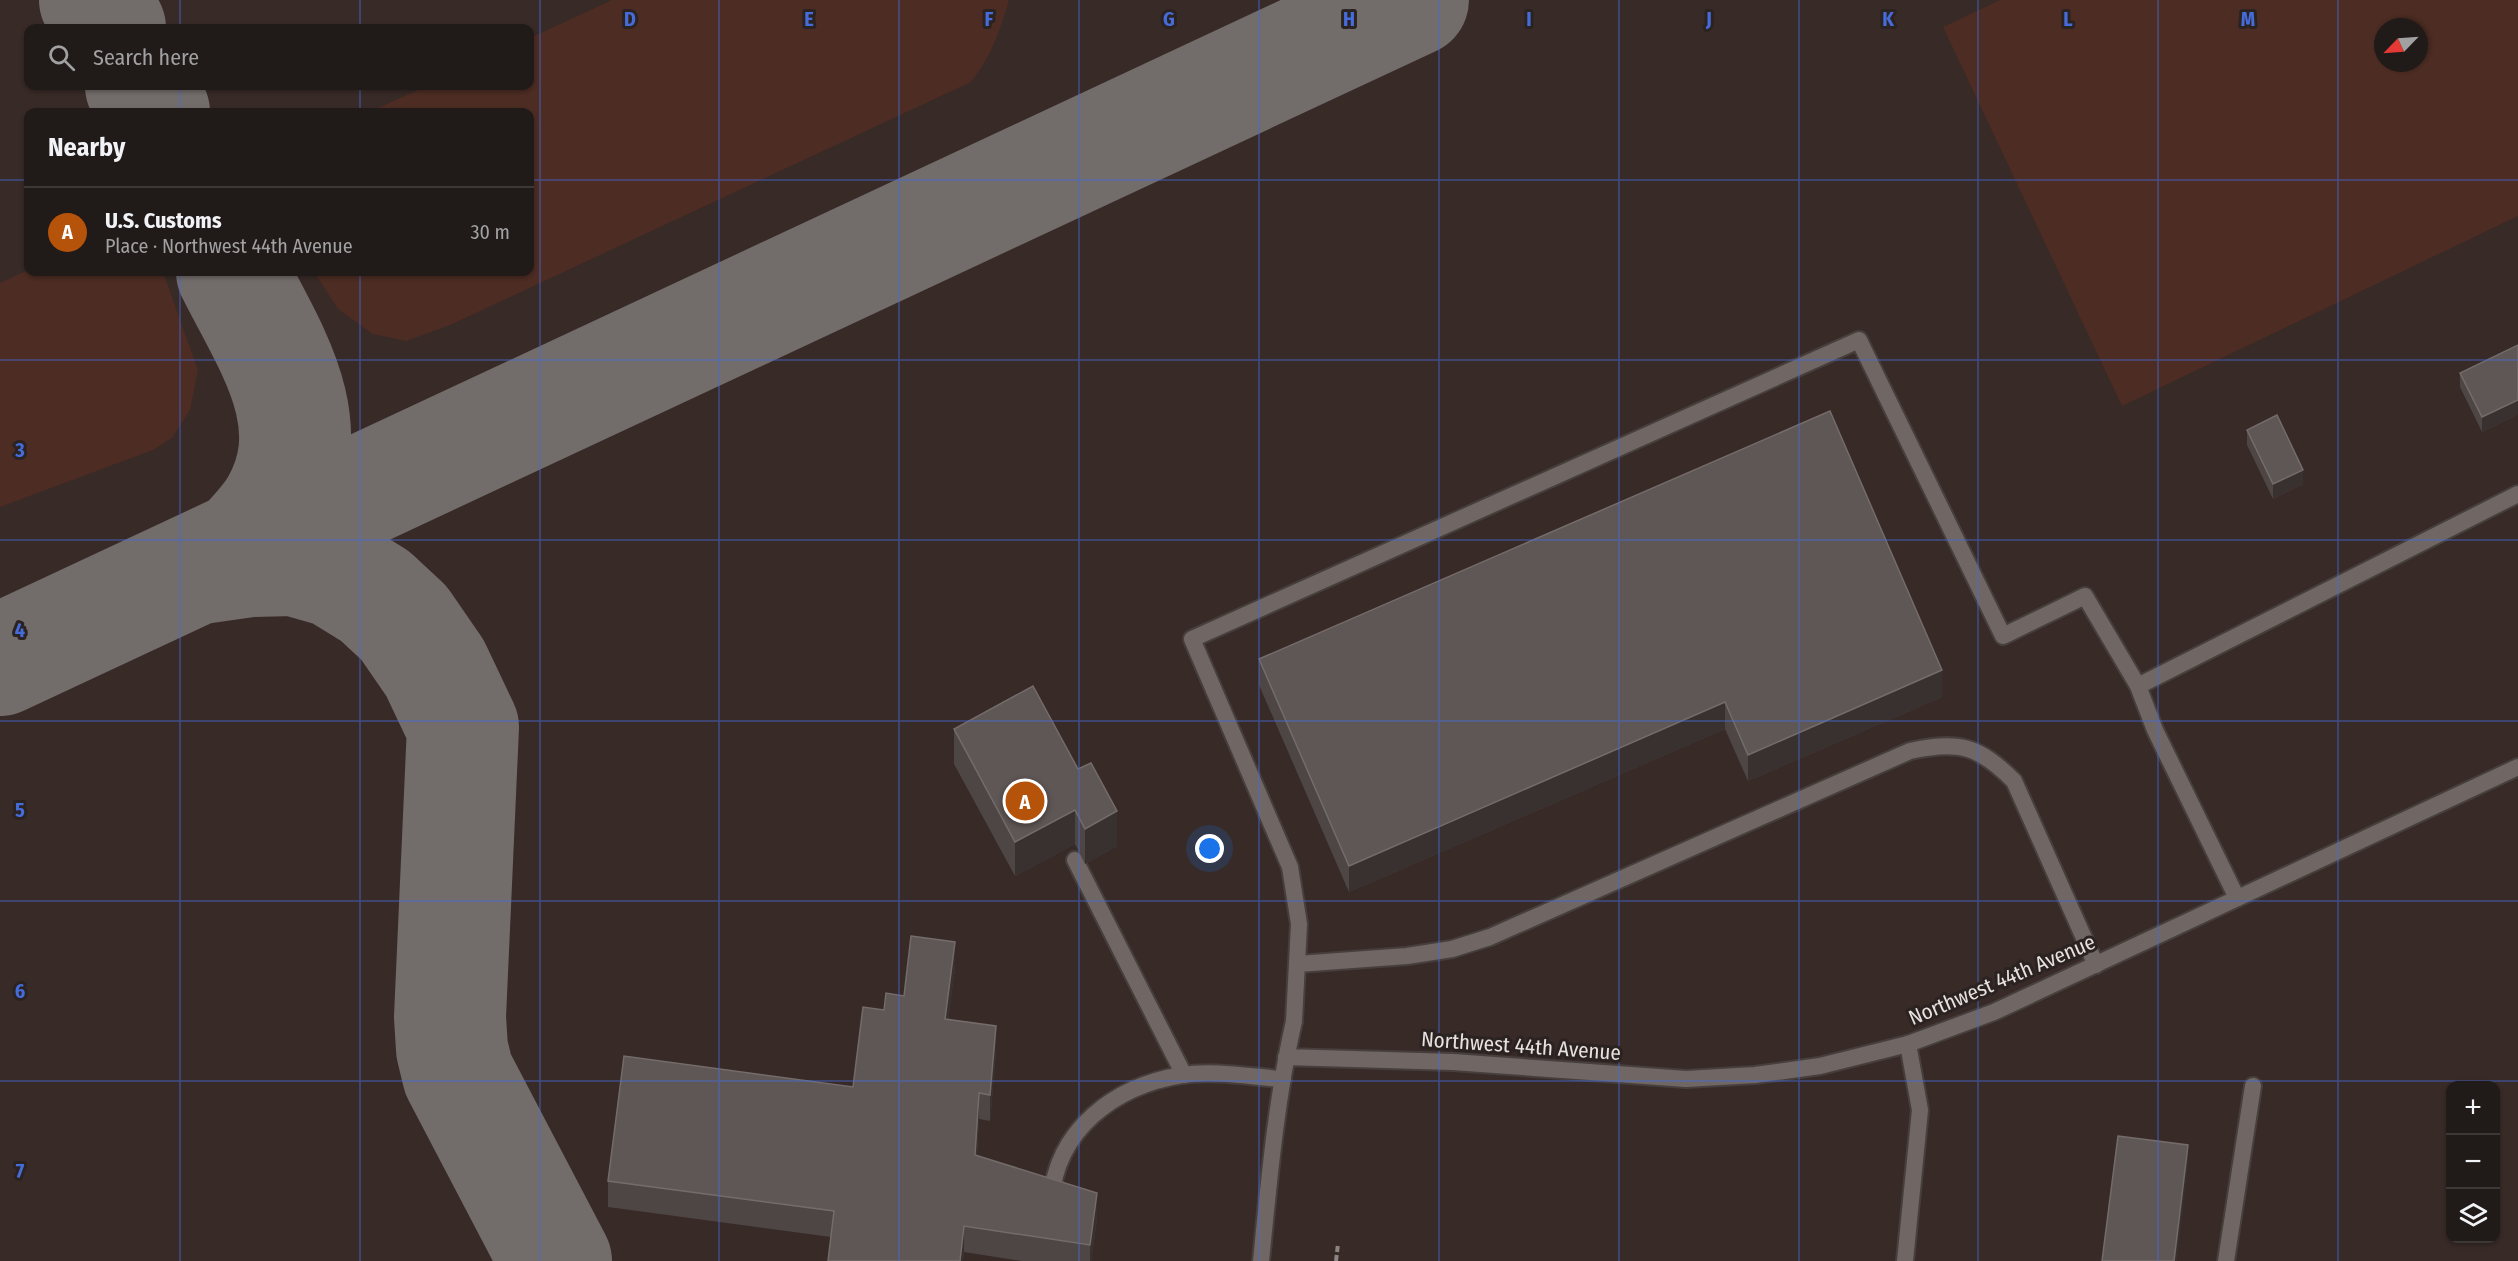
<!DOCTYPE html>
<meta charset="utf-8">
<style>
body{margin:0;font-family:"Fira Sans Condensed",sans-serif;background:#282322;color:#f1f3f6}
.controls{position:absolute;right:18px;bottom:18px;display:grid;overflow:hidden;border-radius:12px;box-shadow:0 2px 4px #0004}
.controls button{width:54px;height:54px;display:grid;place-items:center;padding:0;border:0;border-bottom:2px solid #3d3838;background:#201a19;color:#f1f3f6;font:30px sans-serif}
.compass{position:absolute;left:2374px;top:18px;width:54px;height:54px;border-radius:50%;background:#201a19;box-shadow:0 2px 4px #0004;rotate:245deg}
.you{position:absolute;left:1210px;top:849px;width:21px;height:21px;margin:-15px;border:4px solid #fff;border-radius:50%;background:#1a73e8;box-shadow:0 0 0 9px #1a73e833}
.badge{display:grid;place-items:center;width:39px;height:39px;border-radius:50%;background:#b45309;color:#fff;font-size:20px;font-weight:700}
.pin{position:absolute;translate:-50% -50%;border:3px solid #fff;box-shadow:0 2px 6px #0006}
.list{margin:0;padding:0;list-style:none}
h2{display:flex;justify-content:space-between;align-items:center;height:78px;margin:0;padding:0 24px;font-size:26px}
h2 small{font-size:20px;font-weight:400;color:#a2a1a2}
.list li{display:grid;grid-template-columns:39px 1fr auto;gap:18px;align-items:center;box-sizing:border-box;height:90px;padding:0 24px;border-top:2px solid #3d3838}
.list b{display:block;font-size:22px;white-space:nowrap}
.list p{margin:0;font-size:20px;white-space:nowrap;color:#a2a1a2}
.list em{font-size:20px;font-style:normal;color:#a2a1a2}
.icon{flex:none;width:33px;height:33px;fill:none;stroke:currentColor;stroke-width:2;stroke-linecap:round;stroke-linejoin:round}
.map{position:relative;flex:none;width:2518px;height:1261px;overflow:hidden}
.search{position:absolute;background:#201a19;box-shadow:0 2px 4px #0004;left:24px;top:24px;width:510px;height:66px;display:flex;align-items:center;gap:15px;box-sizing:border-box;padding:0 21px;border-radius:12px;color:#a2a1a2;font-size:22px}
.panel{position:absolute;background:#201a19;box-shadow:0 2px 4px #0004;left:24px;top:108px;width:510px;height:168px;border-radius:12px}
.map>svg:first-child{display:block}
</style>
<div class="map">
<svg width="2518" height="1261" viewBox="0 0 2518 1261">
<rect width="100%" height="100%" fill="#2b2321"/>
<!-- built -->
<path fill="#382a26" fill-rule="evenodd" d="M0 0H2518V1261H0ZM2383 27H2419V63H2383ZM28 28H530V86H28ZM28 112H530V272H28ZM2450 1086H2496V1238H2450Z"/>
<!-- green -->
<path fill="#4c2c23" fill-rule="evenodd" d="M612 0H1009C1000 31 991 57 971 82L450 325 406 341 373 334 338 309 314 272H530V112H369L427 86H530V38Z
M2000 0H2518V216L2122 406 1943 27ZM2383 27H2419V63H2383Z
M28 270 163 272 198 370 190 410 172 438 153 450 0 507V283Z"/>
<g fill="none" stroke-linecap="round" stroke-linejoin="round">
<!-- taxiway -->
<path stroke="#726c6a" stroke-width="112" d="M95 0 110 28
M141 86 154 112
M232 272C269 346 324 421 277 504 268 520 254 534 242 547
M201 568 251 561 294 560 336 572 375 596 404 623 435 668 463 727 450 1017 452 1049 458 1074 556 1261
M0 660 1413 0"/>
<defs>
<path id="service" d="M2138 686 2518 494
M1075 860 1184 1075
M1298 964 1407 956 1452 949 1490 937 1910 751C1959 740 1979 746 2014 781L2096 965
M1294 1021 1299 924 1290 867 1192 639 1859 340 2003 636 2085 596 2138 686 2155 730 2237 898
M1051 1201C1056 1129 1115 1086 1182 1075 1215 1070 1251 1077 1283 1079
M1905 1261 1920 1110 1908 1044
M2226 1261 2253 1086"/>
<path id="minor" d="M1286 1057 1453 1062 1686 1079 1755 1075 1820 1066 1908 1044
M1261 1261C1269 1181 1276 1100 1294 1021"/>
<path id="tertiary" d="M1908 1044 1994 1012 2518 767"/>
</defs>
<!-- service casing -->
<use href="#service" stroke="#463f3d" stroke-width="20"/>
<!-- minor casing -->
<use href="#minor" stroke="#463f3d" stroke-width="20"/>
<!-- tertiary casing -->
<use href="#tertiary" stroke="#463f3d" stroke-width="20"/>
<!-- path -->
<path stroke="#8c8583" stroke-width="4" stroke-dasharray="6 3" stroke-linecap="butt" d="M1336 1261 1338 1244"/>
<!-- service -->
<use href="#service" stroke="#706764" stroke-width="16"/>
<!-- minor -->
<use href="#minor" stroke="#706764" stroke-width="16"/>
<!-- tertiary -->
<use href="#tertiary" stroke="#706764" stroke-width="16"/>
</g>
<!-- wall -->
<path fill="#4e4644" d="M2518 345V414L2482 432 2460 387V373Z
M2247 430 2303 484 2273 499 2247 445Z
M1259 659 1942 697 1748 781 1725 729 1349 892 1259 685Z
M1033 686 1117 846 1085 864 1075 844 1015 876 954 764V729Z
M955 968 948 1020 996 1052 990 1121 979 1119 977 1155 1097 1219 1091 1261H1022L964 1252 963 1261H828L831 1237 608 1207V1181L853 1087 884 1010 904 996Z"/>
<!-- shaded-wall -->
<path fill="#39312f" d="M2518 400V414L2482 432V417Z
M2303 470V484L2273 499V484Z
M1942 670V697L1748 781V755Z
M1725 702V729L1349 892V866Z
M1075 810V844L1015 876V842Z
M1117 811V846L1085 864V829Z
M955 942V968L945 1045V1019Z
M996 1026V1052L990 1121V1095Z
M979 1093V1119L975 1181V1155Z
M2188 1145V1166L2177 1261H2174Z
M1097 1193V1219L1091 1261H1090V1245Z
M964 1226V1252L963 1261H960Z"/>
<!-- building -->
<path fill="#5f5755" stroke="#746c6a" stroke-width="1.5" d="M2518 345V400L2482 417 2460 373Z
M1830 411 1942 670 1748 755 1725 702 1349 866 1259 659Z
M2277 415 2303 470 2273 484 2247 430Z
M1033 686 1078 769 1091 763 1117 811 1085 829 1075 810 1015 842 954 729Z
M911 936 955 942 945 1019 996 1026 990 1095 979 1093 975 1155 1097 1193 1090 1245 964 1226 960 1261H828L834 1211 608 1181 624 1056 853 1087 863 1007 884 1010 886 993 904 996Z
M2118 1136 2188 1145 2174 1261H2102Z"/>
<!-- grid -->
<path fill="none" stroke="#456cda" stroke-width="1.5" stroke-opacity="0.55" d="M180 0V28M360 0V28M540 0V1261M719 0V1261M899 0V1261M1079 0V1261M1259 0V1261M1439 0V1261M1619 0V1261M1799 0V1261M1978 0V1261M2158 0V1261M2338 0V1261M180 86V112M360 86V112M0 180H28M530 180H2518M180 272V1261M360 272V1261M0 360H2518M0 540H2518M0 721H2518M0 901H2518M0 1081H2518"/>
<g text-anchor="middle" stroke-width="6" stroke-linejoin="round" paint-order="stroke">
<!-- street labels -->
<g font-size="21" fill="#e7e2e0" stroke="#2b2321">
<text transform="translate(2002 980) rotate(-23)" y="7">Northwest 44th Avenue</text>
<text transform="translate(1521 1046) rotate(4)" y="7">Northwest 44th Avenue</text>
</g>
</g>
<g font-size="20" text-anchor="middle" font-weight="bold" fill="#456cda" stroke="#2b2321" stroke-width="6" stroke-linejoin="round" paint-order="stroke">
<text x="630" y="26">D</text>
<text x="809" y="26">E</text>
<text x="989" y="26">F</text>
<text x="1169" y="26">G</text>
<text x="1349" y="26">H</text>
<text x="1529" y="26">I</text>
<text x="1709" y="26">J</text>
<text x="1888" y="26">K</text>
<text x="2068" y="26">L</text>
<text x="2248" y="26">M</text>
<text x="20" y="457">3</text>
<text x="20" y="637">4</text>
<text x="20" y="817">5</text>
<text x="20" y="998">6</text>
<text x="20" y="1178">7</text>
</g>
</svg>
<div class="controls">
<button>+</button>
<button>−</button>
<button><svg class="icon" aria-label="layers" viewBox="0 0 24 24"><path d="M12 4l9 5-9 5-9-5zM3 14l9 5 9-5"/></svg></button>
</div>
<svg class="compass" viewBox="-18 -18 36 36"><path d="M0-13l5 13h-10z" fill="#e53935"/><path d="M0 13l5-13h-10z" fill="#a2a1a2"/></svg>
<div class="you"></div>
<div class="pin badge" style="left:1025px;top:801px">A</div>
<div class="search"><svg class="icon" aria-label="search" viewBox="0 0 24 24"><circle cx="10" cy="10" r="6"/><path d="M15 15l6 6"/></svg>Search here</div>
<section class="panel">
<h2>Nearby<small></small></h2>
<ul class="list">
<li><span class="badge">A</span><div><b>U.S. Customs</b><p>Place · Northwest 44th Avenue</p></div><em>30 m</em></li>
</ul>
</section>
</div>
